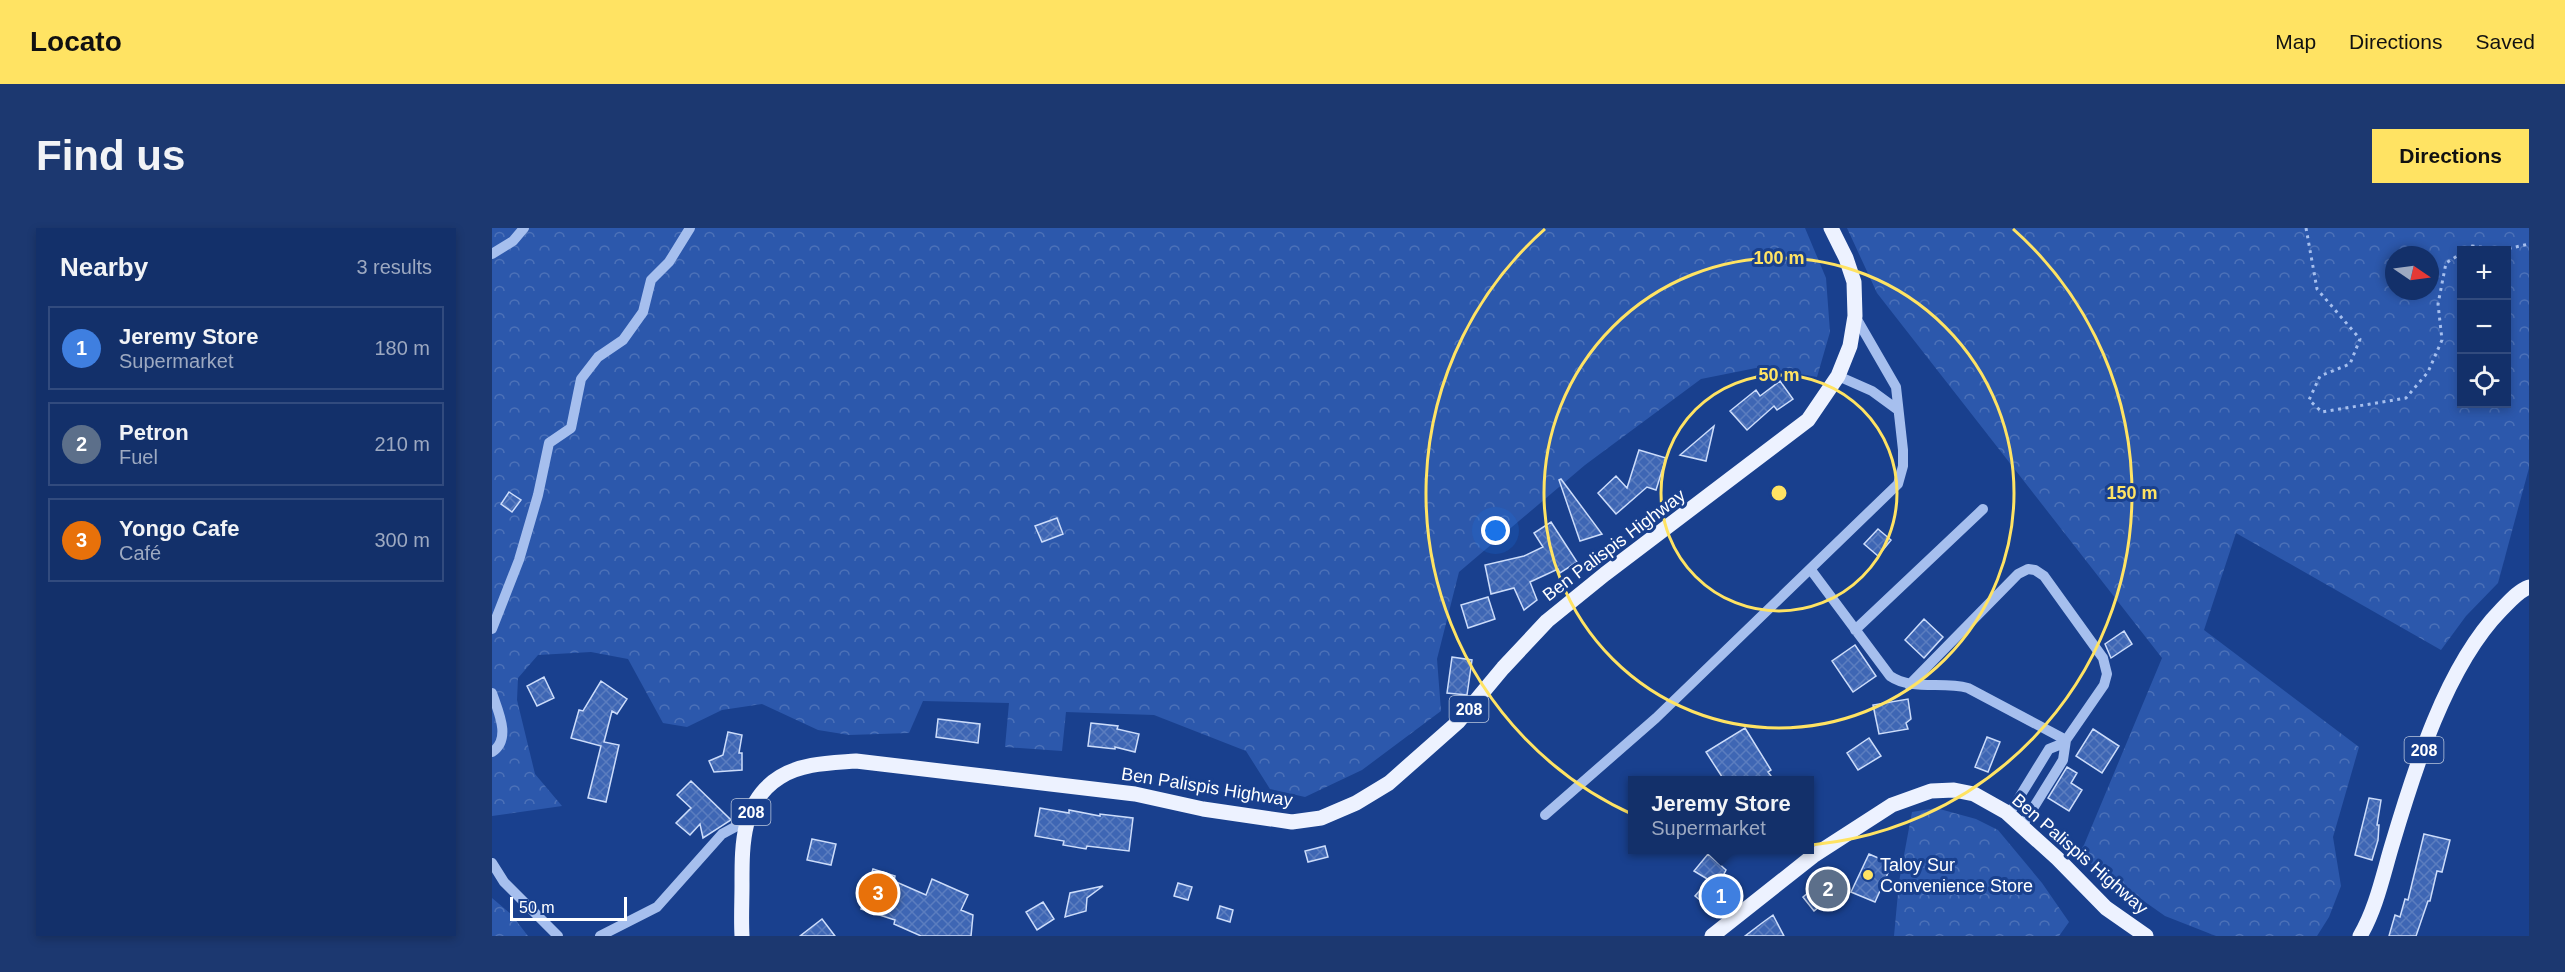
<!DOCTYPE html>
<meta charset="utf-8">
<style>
body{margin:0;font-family:Helvetica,sans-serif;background:#1c3870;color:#f1f3f6}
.controls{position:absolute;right:18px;top:18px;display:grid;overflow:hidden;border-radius:0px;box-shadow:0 3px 9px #0003}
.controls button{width:54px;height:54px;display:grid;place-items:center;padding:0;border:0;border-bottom:2px solid #324b7e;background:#13306a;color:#f1f3f6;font:30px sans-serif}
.compass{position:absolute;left:1893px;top:18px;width:54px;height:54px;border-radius:50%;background:#13306a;box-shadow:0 3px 9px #0003;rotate:103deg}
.scale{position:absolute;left:18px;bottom:15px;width:117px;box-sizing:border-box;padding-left:6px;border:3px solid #fff;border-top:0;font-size:16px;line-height:21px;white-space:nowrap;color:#fff;-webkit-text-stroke:4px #19408e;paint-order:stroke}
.you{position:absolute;left:1004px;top:303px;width:21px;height:21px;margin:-15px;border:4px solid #fff;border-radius:50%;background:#1a73e8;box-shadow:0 0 0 9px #1a73e833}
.badge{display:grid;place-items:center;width:39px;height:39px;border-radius:50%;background:#ffe363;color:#fff;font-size:20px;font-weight:700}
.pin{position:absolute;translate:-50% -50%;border:3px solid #fff;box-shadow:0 2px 6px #0006}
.popup{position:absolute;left:1136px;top:548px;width:186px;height:78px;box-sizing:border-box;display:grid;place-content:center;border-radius:0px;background:#13306a;filter:drop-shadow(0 2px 4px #0005);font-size:20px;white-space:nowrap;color:#9da9c1}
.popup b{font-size:22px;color:#f1f3f6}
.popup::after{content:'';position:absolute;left:50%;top:100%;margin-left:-12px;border:12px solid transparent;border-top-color:#13306a}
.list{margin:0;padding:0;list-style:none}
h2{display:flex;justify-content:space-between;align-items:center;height:78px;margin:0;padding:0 24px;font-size:26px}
h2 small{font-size:20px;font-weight:400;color:#9da9c1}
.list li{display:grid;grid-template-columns:39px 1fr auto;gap:18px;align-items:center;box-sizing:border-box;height:84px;margin:0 12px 12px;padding:0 12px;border:2px solid #324b7e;border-radius:0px}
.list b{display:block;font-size:22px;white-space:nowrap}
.list p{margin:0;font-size:20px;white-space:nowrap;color:#9da9c1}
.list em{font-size:20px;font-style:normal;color:#9da9c1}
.icon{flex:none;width:33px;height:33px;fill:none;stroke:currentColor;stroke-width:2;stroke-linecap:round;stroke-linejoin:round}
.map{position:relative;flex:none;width:2037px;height:708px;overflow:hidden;border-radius:0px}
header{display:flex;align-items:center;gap:36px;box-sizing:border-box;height:84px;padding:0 30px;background:#ffe363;color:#111}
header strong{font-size:28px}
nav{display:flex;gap:33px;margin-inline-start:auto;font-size:21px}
.intro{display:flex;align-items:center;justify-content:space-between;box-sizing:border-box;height:144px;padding:0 36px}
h1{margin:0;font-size:42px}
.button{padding:15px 27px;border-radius:0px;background:#ffe363;color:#111;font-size:21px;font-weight:700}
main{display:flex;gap:36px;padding:0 36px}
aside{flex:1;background:#13306a;border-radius:0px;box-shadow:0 3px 9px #0003}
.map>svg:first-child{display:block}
</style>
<header>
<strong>Locato</strong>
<nav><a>Map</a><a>Directions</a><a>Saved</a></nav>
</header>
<div class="intro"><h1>Find us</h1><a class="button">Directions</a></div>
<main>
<aside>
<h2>Nearby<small>3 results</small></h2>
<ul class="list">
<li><span class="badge" style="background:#3f7fe0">1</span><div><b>Jeremy Store</b><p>Supermarket</p></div><em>180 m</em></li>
<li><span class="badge" style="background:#5c6f8a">2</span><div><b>Petron</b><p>Fuel</p></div><em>210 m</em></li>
<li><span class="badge" style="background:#e8710a">3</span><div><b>Yongo Cafe</b><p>Café</p></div><em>300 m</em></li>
</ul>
</aside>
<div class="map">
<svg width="2037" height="708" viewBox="0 0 2037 708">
<defs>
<pattern id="forest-crowns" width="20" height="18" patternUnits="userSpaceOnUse" patternTransform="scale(1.5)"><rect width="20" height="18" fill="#2c58ac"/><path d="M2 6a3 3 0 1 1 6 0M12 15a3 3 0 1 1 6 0" fill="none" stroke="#4c71b8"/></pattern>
<pattern id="building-cross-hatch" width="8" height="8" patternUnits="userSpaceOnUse" patternTransform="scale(1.5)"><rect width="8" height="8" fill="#3e66b4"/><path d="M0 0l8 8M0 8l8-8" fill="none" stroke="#5b7dbf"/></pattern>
</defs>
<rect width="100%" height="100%" fill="#19408e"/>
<!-- forest -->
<path fill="url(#forest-crowns)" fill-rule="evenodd" d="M0 0H1313L1334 50 1338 104 1325 149 1269 139 1209 151 1093 237 967 344 945 431 949 483 870 542 813 569 778 561 754 523 662 487 574 484 570 523 513 519 517 475 431 473 417 505 357 507 326 502 270 476 230 482 195 499 171 495 136 431 99 424 46 427 26 450 25 472 43 546 70 578 0 588Z
M1355 0H2037V240L2006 355 1974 388 1949 422 1744 305 1712 402 1867 519 1841 609 1849 658 1837 689 1825 708H1724L1673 688 1585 626 1592 617 1670 430 1385 65ZM2014 22V176H1970V22ZM1902 27H1938V63H1902Z
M1444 580 1484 591 1506 602 1550 655 1577 694 1567 708H1402L1407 654 1420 584Z
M0 670 19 686 36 708H0Z"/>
<!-- building -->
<path fill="url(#building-cross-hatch)" stroke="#ccdcfa" stroke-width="1.5" d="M1288 153 1301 171 1285 182 1282 178 1255 202 1238 183 1264 162 1268 168Z
M1222 198 1214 233 1188 227Z
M1147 222 1174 230 1164 262 1155 259 1124 286 1106 265 1124 248 1135 260Z
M1069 251 1110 306 1088 313 1067 252Z
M17 264 29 272 20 284 9 276Z
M565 290 571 306 550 314 543 298Z
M1059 294 1085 334 1068 345 1066 341 1038 354 1045 372 1032 382 1022 360 999 366 993 337 1032 328 1051 319 1042 305Z
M1386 301 1399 312 1386 328 1372 316Z
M996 369 1003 391 976 400 969 377Z
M1432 391 1451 409 1432 430 1413 412Z
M1632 403 1640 416 1619 430 1613 416Z
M1363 417 1384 448 1361 464 1340 433Z
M960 429 980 432 975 467 955 465Z
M52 449 62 470 45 478 35 458Z
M109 453 135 471 125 486 120 483 112 514 127 517 114 574 96 570 109 518 79 510 87 482 91 483Z
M1416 471 1419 491 1414 495 1416 501 1387 506 1381 477Z
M446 491 488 496 486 515 444 509Z
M599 495 626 498 625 501 647 506 643 524 623 519V521L596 518Z
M1253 500 1279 542 1276 544 1282 552H1232L1214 524Z
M1601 501 1627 518 1610 545 1584 528Z
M236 504 250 507 247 525H250V542L222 544 217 533 231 527Z
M1495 509 1508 514 1496 544 1483 539Z
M1377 510 1389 528 1366 542 1355 525Z
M1575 539 1585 545 1579 555 1590 562 1577 583 1556 570Z
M199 553 239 592 211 610 208 596 198 607 184 595 199 580 185 567Z
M1877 570 1889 572 1885 597H1887L1886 612 1880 632 1863 627Z
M548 580 577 585V582L608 588V586L641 590 637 623 595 618 594 621 571 617 572 613 543 608Z
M1932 606 1958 612 1950 644 1945 643 1938 673H1936L1924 708H1897L1903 687 1908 689 1913 671 1916 672Z
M320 611 344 616 339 637 315 632Z
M833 618 836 629 816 634 813 623Z
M1216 626 1234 642 1227 656 1240 663 1225 686 1203 668 1217 652 1202 643Z
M1377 626 1400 636 1383 674 1359 664Z
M381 641 403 648 402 653 434 667 440 651 476 667 469 682 481 687 479 708H429L402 696 403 692 369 681Z
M686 655 700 659 696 672 682 668Z
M1325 657 1337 671 1322 683 1311 669Z
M611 658 595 670 594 683 573 689 578 665Z
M551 674 562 691 545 702 534 684Z
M728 678 741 682 738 694 725 690Z
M1281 687 1292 708H1253L1270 695Z
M330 691 343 708H308Z"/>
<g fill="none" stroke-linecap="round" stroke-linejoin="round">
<!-- path -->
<path stroke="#a6bfee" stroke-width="3" stroke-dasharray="3 4.5" stroke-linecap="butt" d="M1814 0 1825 61 1868 111 1858 136 1828 148 1817 172 1830 184 1914 170 1936 144 1950 112 1946 76 1954 35 1970 25
M1973 22 1980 18 2010 22 2037 16"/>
<!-- minor -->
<path stroke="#a6bfee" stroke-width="10" d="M0 26 21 13 32 0
M1346 148 1380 163 1406 182
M1319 342 1398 448C1420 463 1450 453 1476 460L1574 512
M0 401 27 332 46 267 57 215 79 200 89 151 106 129 131 112 151 84 159 52 177 34 198 0
M1363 402 1491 281
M1417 457 1526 346 1536 341 1543 342 1552 348 1611 430 1615 446 1612 457 1574 512 1571 532 1530 598
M0 465C6 483 20 511 0 524
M1517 586 1557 521 1572 515
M1053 587 1164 490 1406 256 1411 238V222L1404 159 1363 88
M0 635 12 654 66 708
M108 708 165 679 230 606 254 593"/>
<!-- major -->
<path stroke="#edf2ff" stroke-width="15" d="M250 708C249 691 250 674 250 657 250 618 249 573 288 549 310 535 339 535 364 533L643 566 711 581 800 594 829 590 864 575 897 555 966 494 1011 440 1055 393 1113 346 1316 192 1346 148 1358 118 1363 88 1362 54 1354 30 1339 0
M1220 708 1321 628 1400 577 1439 563 1462 562 1482 566 1514 584 1566 631 1614 680 1654 708
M1868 708C1884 681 1891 647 1900 617 1922 543 1954 438 2009 382 2017 374 2026 363 2037 359"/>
</g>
<!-- distance rings -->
<g fill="none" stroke="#ffe363" stroke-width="3">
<circle cx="1287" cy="265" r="118"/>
<circle cx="1287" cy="265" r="235"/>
<path d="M1521 1A353 353 0 1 1 1053 1"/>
</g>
<!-- markers -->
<circle fill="#ffe363" stroke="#19408e" stroke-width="2" cx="1376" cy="647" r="6"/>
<g text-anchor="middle" stroke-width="6" stroke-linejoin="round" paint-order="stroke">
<!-- shield labels -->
<g fill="#19408e" stroke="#bac6dd" stroke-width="1.5">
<rect x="957.5" y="468" width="39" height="26" rx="4.5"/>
<rect x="1912.5" y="509" width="39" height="26" rx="4.5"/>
<rect x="239.5" y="571" width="39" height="26" rx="4.5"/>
</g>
<g font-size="16" font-weight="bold" fill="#fff">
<text x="977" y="487">208</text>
<text x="1932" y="528">208</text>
<text x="259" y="590">208</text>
</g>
<!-- street labels -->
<g font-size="18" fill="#fff" stroke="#19408e">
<text transform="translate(1122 317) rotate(-37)" y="6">Ben Palispis Highway</text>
<text transform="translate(715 559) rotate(9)" y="6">Ben Palispis Highway</text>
<text transform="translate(1588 626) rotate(41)" y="6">Ben Palispis Highway</text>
</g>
<!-- poi labels -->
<g font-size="18" fill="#fff" stroke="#19408e" text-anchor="start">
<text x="1388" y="643">Taloy Sur<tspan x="1388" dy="21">Convenience Store</tspan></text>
</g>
</g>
<circle cx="1287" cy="265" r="9" fill="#ffe363" stroke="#19408e" stroke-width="3"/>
<g font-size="18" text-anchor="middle" font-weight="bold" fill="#ffe363" stroke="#19408e" stroke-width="6" stroke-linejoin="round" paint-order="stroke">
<text x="1287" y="36">100 m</text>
<text x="1287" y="153">50 m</text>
<text x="1640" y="271">150 m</text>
</g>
</svg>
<div class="controls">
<button>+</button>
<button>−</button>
<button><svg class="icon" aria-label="locate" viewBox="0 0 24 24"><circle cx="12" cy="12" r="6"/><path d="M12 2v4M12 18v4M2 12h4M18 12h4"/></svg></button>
</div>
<svg class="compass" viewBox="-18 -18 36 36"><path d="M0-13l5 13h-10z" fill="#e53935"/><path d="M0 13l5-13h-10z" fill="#9da9c1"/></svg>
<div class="scale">50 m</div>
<div class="you"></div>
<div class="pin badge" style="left:1229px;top:668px;background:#3f7fe0">1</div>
<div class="popup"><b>Jeremy Store</b>Supermarket</div>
<div class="pin badge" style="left:1336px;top:661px;background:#5c6f8a">2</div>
<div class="pin badge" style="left:386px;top:665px;background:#e8710a">3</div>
</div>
</main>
